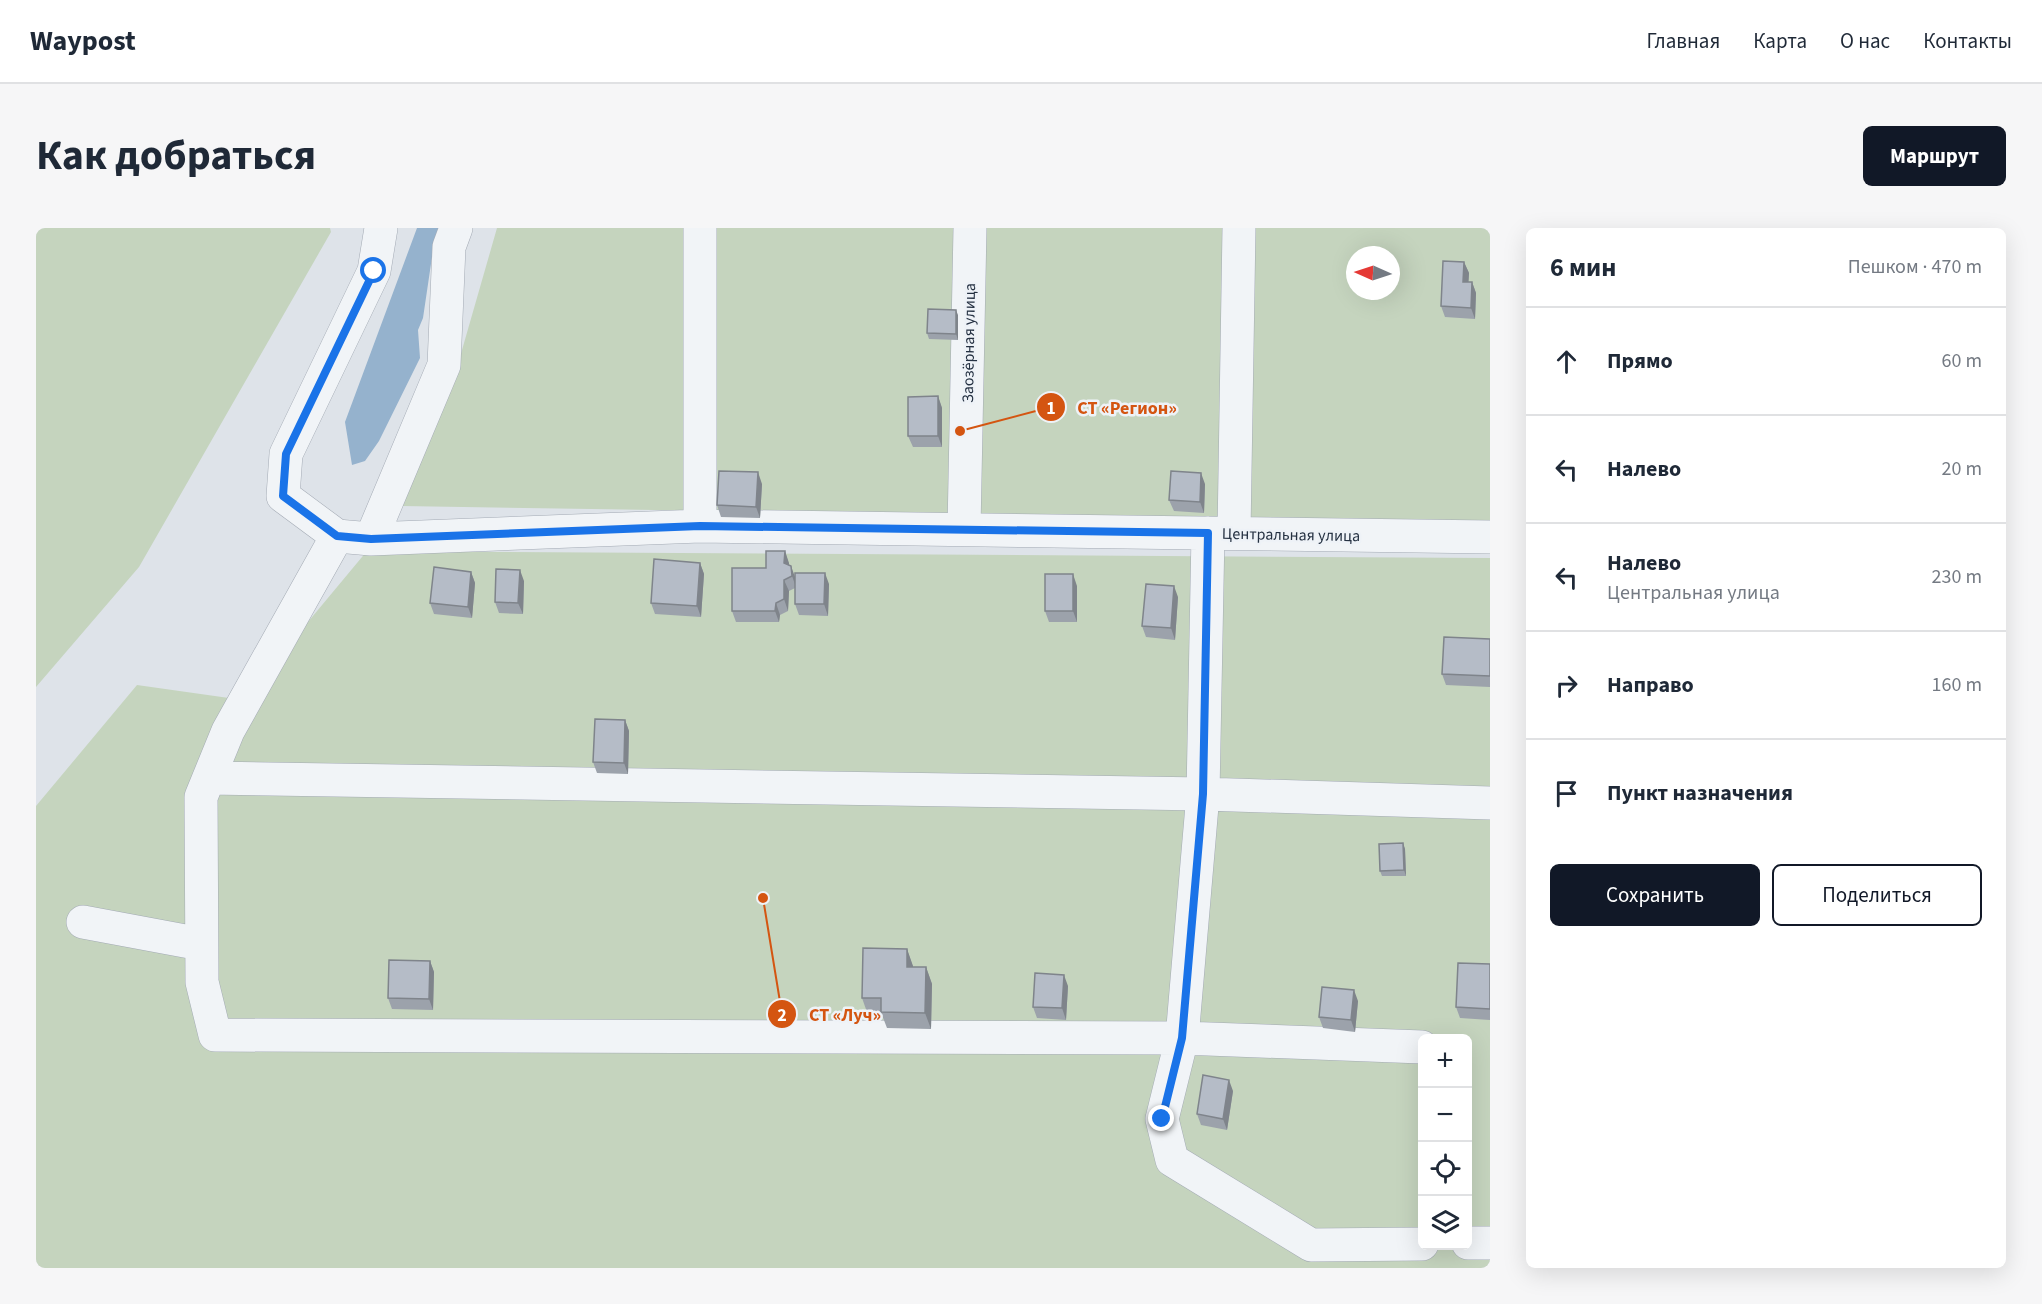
<!DOCTYPE html>
<html lang="ru">
<meta charset="utf-8">
<style>
body{margin:0;font-family:"Source Sans 3",sans-serif;background:#f6f6f7;color:#1f2937}
.controls{position:absolute;right:18px;bottom:18px;display:grid;overflow:hidden;border-radius:9px;box-shadow:0 6px 24px #0002}
.controls button{width:54px;height:54px;display:grid;place-items:center;padding:0;border:0;border-bottom:2px solid #e0e1e3;background:#fff;color:#1f2937;font:30px sans-serif}
.compass{position:absolute;left:1310px;top:18px;width:54px;height:54px;border-radius:50%;background:#fff;box-shadow:0 6px 24px #0002;rotate:273deg}
.stop{position:absolute;width:18px;height:18px;margin:-14px;border:4px solid #1a73e8;border-radius:50%;background:#fff}
.stop.end{background:#1a73e8;border-color:#fff;box-shadow:0 2px 6px #0008}
.list{margin:0;padding:0;list-style:none}
h2{display:flex;justify-content:space-between;align-items:center;height:78px;margin:0;padding:0 24px;font-size:26px}
h2 small{font-size:20px;font-weight:400;color:#747a83}
.list li{display:grid;grid-template-columns:39px 1fr auto;gap:18px;align-items:center;box-sizing:border-box;height:108px;padding:0 24px;border-top:2px solid #e0e1e3}
.list b{display:block;font-size:22px;white-space:nowrap}
.list p{margin:0;font-size:20px;white-space:nowrap;color:#747a83}
.list em{font-size:20px;font-style:normal;color:#747a83}
.actions{display:flex;gap:12px;padding:18px 24px}
.actions a{flex:1;padding:14px 0;border:2px solid #111827;border-radius:9px;text-align:center;font-size:21px;color:#111827}
.actions .main{background:#111827;color:#fff}
.icon{flex:none;width:33px;height:33px;fill:none;stroke:currentColor;stroke-width:2;stroke-linecap:round;stroke-linejoin:round}
.map{position:relative;flex:none;width:1454px;height:1040px;overflow:hidden;border-radius:9px}
header{display:flex;align-items:center;gap:36px;box-sizing:border-box;height:84px;padding:0 30px;background:#fff;border-bottom:2px solid #e0e1e3}
header strong{font-size:28px}
nav{display:flex;gap:33px;margin-inline-start:auto;font-size:21px}
.intro{display:flex;align-items:center;justify-content:space-between;box-sizing:border-box;height:144px;padding:0 36px}
h1{margin:0;font-size:42px}
.button{padding:15px 27px;border-radius:9px;background:#111827;color:#fff;font-size:21px;font-weight:700}
main{display:flex;gap:36px;padding:0 36px}
aside{flex:1;background:#fff;border-radius:9px;box-shadow:0 6px 24px #0002}
.map>svg:first-child{display:block}
</style>
<header>
<strong>Waypost</strong>
<nav><a>Главная</a><a>Карта</a><a>О нас</a><a>Контакты</a></nav>
</header>
<div class="intro"><h1>Как добраться</h1><a class="button">Маршрут</a></div>
<main>
<div class="map">
<svg width="1454" height="1040" viewBox="0 0 1454 1040">
<rect width="100%" height="100%" fill="#dee3e9"/>
<!-- green -->
<path fill="#c5d4be" fill-rule="evenodd" d="M0 0H294L295 4 103 339 0 459Z
M461 0H1454V295L365 278 424 129ZM1319 27H1355V63H1319Z
M331 323 1454 330V1040H0V578L101 457 207 472ZM1386 810H1432V1018H1386Z"/>
<!-- water -->
<path fill="#95b2cd" d="M381 0H407L396 29 387 90 382 102 384 130 343 213 329 233 316 237 309 194Z"/>
<g fill="none" stroke-linecap="round" stroke-linejoin="round">
<defs>
<path id="minor" d="M664 298V0
M928 301 934 0
M1172 305 1167 566 1146 810 1126 891 1136 932 1275 1017 1386 1016
M1198 305 1203 0
M301 308 192 503 165 569 166 754 179 807 1146 810 1386 819
M301 308 335 311 664 298 1454 309
M301 308 247 268 250 226 338 43 345 0
M335 311 408 137 413 19 420 0
M173 550 1167 566 1454 575
M47 694 165 716
M1432 1015H1454"/>
</defs>
<!-- minor casing -->
<use href="#minor" stroke="#a3aab4" stroke-width="34"/>
<!-- minor -->
<use href="#minor" stroke="#f1f4f7" stroke-width="33"/>
</g>
<!-- wall -->
<path fill="#9ca2ab" d="M1428 34 1433 45 1432 54H1436L1440 65 1439 91 1409 89 1405 78Z
M922 87V112L893 111 891 105Z
M902 168 906 180V219H877L872 208Z
M726 256 724 290 685 289 681 277Z
M1169 256 1168 285 1138 283 1133 272Z
M749 323 753 337 759 350 793 356 792 388 763 387 759 376V360L753 363 752 383 744 387 743 394H700L696 383 730 340Z
M664 335 668 346 665 389 619 386 615 375Z
M435 344 439 355 436 390 398 386 394 375Z
M488 353 487 386 463 385 459 374Z
M1041 358V394H1013L1009 383Z
M1142 369 1139 412 1110 409 1106 398Z
M1454 411V459L1410 457 1406 446Z
M589 492 593 503 592 546 561 545 557 534Z
M1367 615 1369 621 1370 648H1346L1344 643Z
M871 721 877 739H890L896 756 895 801 851 800 846 787H832L826 770Z
M394 733 398 744 397 782 356 781 352 770Z
M1454 736V792L1424 790 1420 779Z
M1032 758 1030 792 1001 790 997 779Z
M1322 773 1319 804 1287 800 1283 789Z
M1197 863 1191 902 1165 897 1161 886Z"/>
<!-- shaded-wall -->
<path fill="#7f848b" d="M1428 34 1433 45 1432 65 1427 54Z
M1436 54 1440 65 1439 91 1435 80Z
M920 82 922 87V112L920 106Z
M902 168 906 180V219L902 208Z
M722 244 726 256 724 290 720 279Z
M1165 245 1169 256 1168 285 1164 274Z
M749 323 753 335V346L748 335Z
M664 335 668 346 665 389 661 378Z
M755 338 759 349 760 359 756 348Z
M484 342 488 353 487 386 482 375Z
M435 344 439 355 436 390 432 379Z
M789 345 793 356 792 388 788 376Z
M1037 346 1041 358V394L1037 383Z
M748 352 753 363 752 383 748 371Z
M1138 358 1142 369 1139 412 1135 400Z
M740 375 744 387 743 394 739 383Z
M589 492 593 503 592 546 588 535Z
M1367 615 1369 621 1370 648 1368 642Z
M871 721 877 738V755L871 739Z
M394 733 398 744 397 782 393 771Z
M890 739 896 756 895 801 889 785Z
M1028 747 1032 758 1030 792 1026 780Z
M1318 762 1322 773 1319 804 1315 792Z
M1193 852 1197 863 1191 902 1187 891Z"/>
<!-- building -->
<path fill="#b5bcc7" stroke="#7f848b" stroke-width="1.5" d="M1407 33 1428 34 1427 54H1436L1435 80 1405 78Z
M892 81 920 82V106L891 105Z
M902 168V208H872V169Z
M683 243 722 244 720 279 681 277Z
M1135 243 1165 245 1164 274 1133 272Z
M730 323H749L748 335 755 338 756 348 748 352V371L740 375 739 383H696V340H730Z
M618 331 664 335 661 378 615 375Z
M398 339 435 344 432 379 394 375Z
M460 341 484 342 482 375 459 374Z
M759 345H789L788 376H759Z
M1009 346H1037V383H1009Z
M1110 356 1138 358 1135 400 1106 398Z
M1408 409 1454 411V448L1406 446Z
M559 491 589 492 588 535 557 534Z
M1367 615 1368 642 1344 643 1343 616Z
M827 720 871 721V739H890L889 785 845 784V770H826Z
M353 732 394 733 393 771 352 770Z
M1422 735 1454 736V781L1420 779Z
M999 745 1028 747 1026 780 997 779Z
M1286 759 1318 762 1315 792 1283 789Z
M1167 847 1193 852 1187 891 1161 886Z"/>
<g fill="none" stroke-linecap="round" stroke-linejoin="round">
<!-- route -->
<path stroke="#1a73e8" stroke-width="8" d="M338 43 250 226 247 268 301 308 335 311 664 298 1172 305 1167 566 1146 810 1126 891"/>
</g>
<g text-anchor="middle" stroke-width="5" stroke-linejoin="round" paint-order="stroke">
<!-- street labels -->
<g font-size="16" fill="#253142" stroke="#eef2f7">
<text transform="translate(932 115) rotate(-89)" y="6">Заозёрная улица</text>
<text transform="translate(1255 306) rotate(1)" y="6">Центральная улица</text>
</g>
</g>
<!-- callouts -->
<path fill="none" stroke="#d45511" stroke-width="2" d="M924 203L1015 179M727 670L746 786"/>
<g fill="#d45511" stroke="#eef2f7" stroke-width="2">
<circle cx="924" cy="203" r="6"/>
<circle cx="727" cy="670" r="6"/>
<circle cx="1015" cy="179" r="15"/>
<circle cx="746" cy="786" r="15"/>
</g>
<g font-size="18" text-anchor="middle" font-weight="bold" fill="#fff">
<text x="1015" y="186">1</text>
<text x="746" y="793">2</text>
</g>
<g font-size="18" text-anchor="middle" font-weight="bold" fill="#d45511" stroke="#eef2f7" stroke-width="5" stroke-linejoin="round" paint-order="stroke">
<text x="1091" y="186">СТ «Регион»</text>
<text x="809" y="793">СТ «Луч»</text>
</g>
</svg>
<div class="controls">
<button>+</button>
<button>−</button>
<button><svg class="icon" aria-label="locate" viewBox="0 0 24 24"><circle cx="12" cy="12" r="6"/><path d="M12 2v4M12 18v4M2 12h4M18 12h4"/></svg></button>
<button><svg class="icon" aria-label="layers" viewBox="0 0 24 24"><path d="M12 4l9 5-9 5-9-5zM3 14l9 5 9-5"/></svg></button>
</div>
<svg class="compass" viewBox="-18 -18 36 36"><path d="M0-13l5 13h-10z" fill="#e53935"/><path d="M0 13l5-13h-10z" fill="#747a83"/></svg>
<div class="stop" style="left:338px;top:43px"></div>
<div class="stop end" style="left:1126px;top:891px"></div>
</div>
<aside>
<h2>6 мин<small>Пешком · 470 m</small></h2>
<ul class="list">
<li><svg class="icon" aria-label="ahead" viewBox="0 0 24 24"><path d="M12 20V5M6 11l6-6 6 6"/></svg><div><b>Прямо</b></div><em>60 m</em></li>
<li><svg class="icon" aria-label="left" viewBox="0 0 24 24"><path d="M17 20v-9H6M10 6l-5 5 5 5"/></svg><div><b>Налево</b></div><em>20 m</em></li>
<li><svg class="icon" aria-label="left" viewBox="0 0 24 24"><path d="M17 20v-9H6M10 6l-5 5 5 5"/></svg><div><b>Налево</b><p>Центральная улица</p></div><em>230 m</em></li>
<li><svg class="icon" aria-label="right" viewBox="0 0 24 24"><path d="M7 20v-9h11M14 6l5 5-5 5"/></svg><div><b>Направо</b></div><em>160 m</em></li>
<li><svg class="icon" aria-label="arrive" viewBox="0 0 24 24"><path d="M6 21V4h12l-3 4 3 4H6"/></svg><div><b>Пункт назначения</b></div></li>
</ul>
<div class="actions"><a class="main">Сохранить</a><a>Поделиться</a></div>
</aside>
</main>
